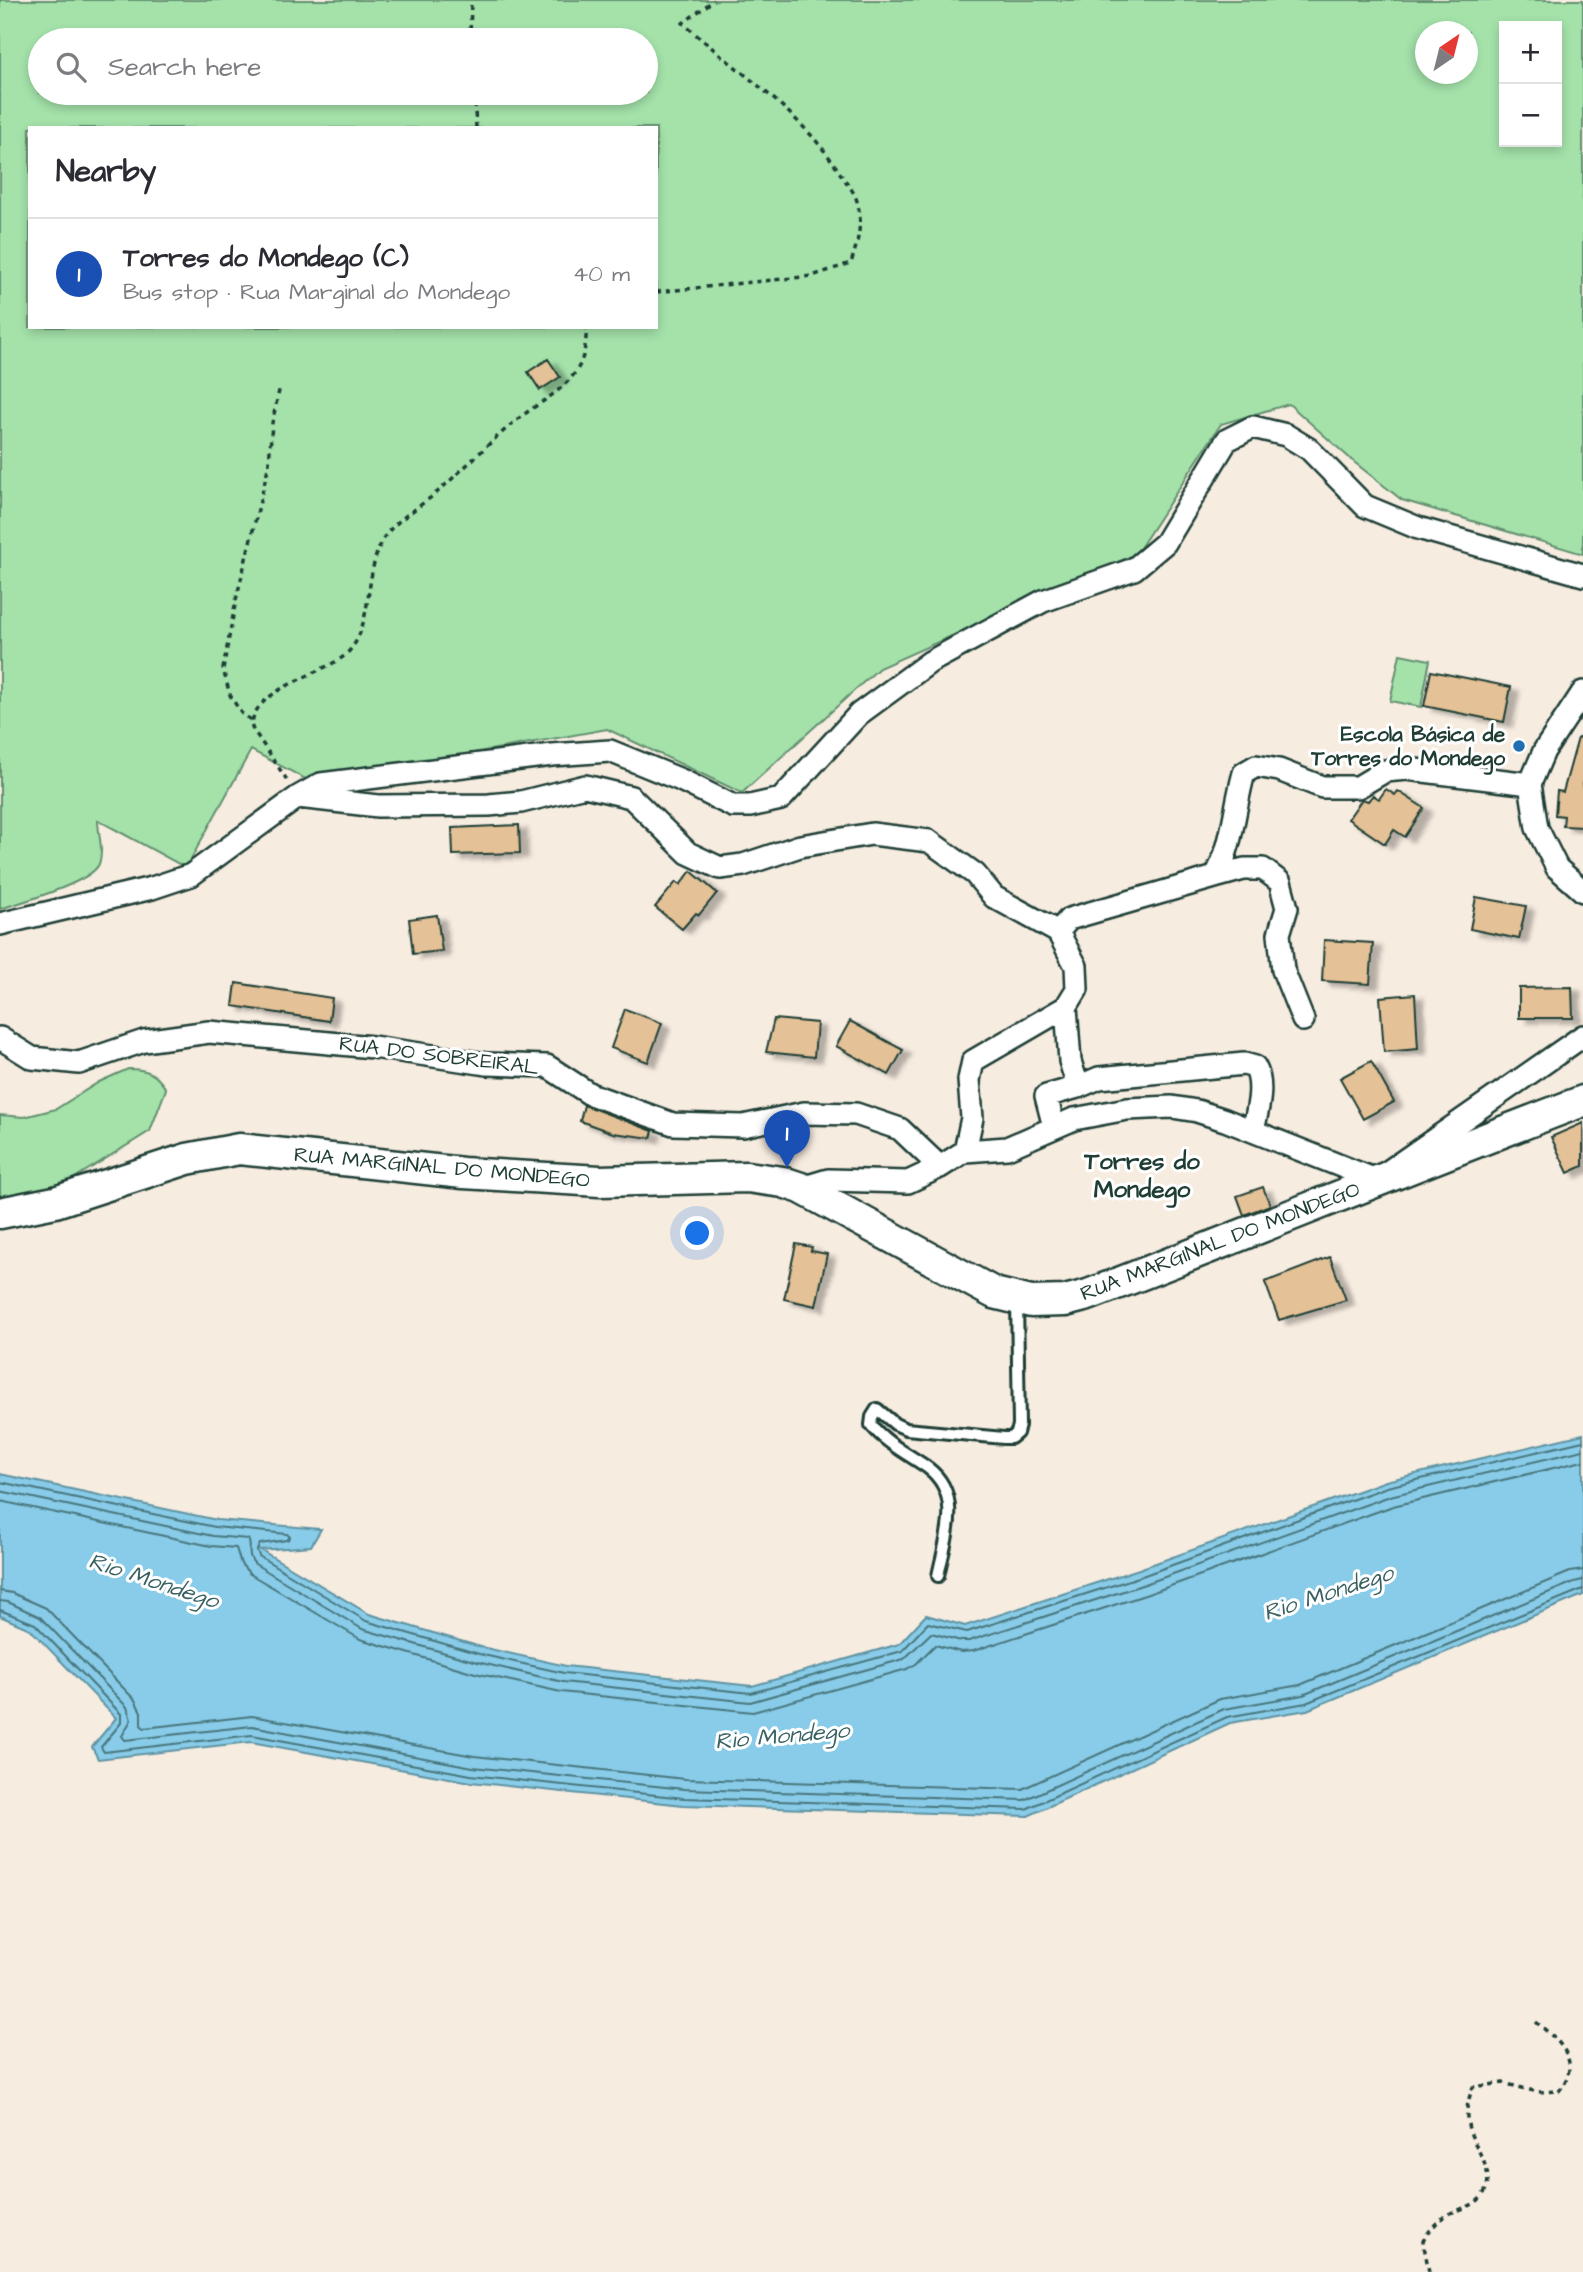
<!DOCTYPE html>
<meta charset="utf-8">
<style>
body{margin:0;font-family:"Architects Daughter",sans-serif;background:#f2f2f3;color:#2b2b33}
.controls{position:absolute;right:21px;top:21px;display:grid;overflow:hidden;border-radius:0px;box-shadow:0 4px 10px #0003}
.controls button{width:63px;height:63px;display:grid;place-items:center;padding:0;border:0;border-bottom:2px solid #e1e1e2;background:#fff;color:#2b2b33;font:35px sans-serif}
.compass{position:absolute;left:1415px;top:21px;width:63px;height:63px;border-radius:50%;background:#fff;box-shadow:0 4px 10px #0003;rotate:35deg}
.you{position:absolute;left:698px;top:1234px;width:24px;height:24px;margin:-18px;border:5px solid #fff;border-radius:50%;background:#1a73e8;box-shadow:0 0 0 10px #1a73e833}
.badge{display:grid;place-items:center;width:46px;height:46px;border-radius:50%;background:#b45309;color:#fff;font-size:23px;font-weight:700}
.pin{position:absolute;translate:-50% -58px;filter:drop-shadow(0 2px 4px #0008)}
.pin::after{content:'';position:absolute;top:37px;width:24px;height:21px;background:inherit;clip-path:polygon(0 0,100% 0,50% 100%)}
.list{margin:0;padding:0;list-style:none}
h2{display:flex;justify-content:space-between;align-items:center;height:91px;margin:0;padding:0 28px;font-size:30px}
h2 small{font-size:23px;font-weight:400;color:#7c7c81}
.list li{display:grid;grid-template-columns:46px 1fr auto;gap:21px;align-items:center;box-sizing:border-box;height:112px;padding:0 28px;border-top:2px solid #e1e1e2}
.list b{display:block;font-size:26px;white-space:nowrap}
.list p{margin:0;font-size:23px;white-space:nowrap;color:#7c7c81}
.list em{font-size:23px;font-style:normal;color:#7c7c81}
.icon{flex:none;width:38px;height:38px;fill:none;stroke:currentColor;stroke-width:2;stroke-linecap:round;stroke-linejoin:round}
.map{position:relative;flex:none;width:1583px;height:2272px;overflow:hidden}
.search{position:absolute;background:#fff;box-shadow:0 4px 10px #0003;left:28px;top:28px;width:630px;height:77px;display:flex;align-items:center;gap:18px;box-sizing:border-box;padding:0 24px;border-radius:38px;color:#7c7c81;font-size:26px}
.panel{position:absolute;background:#fff;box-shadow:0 4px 10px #0003;left:28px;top:126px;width:630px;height:203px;border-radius:0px}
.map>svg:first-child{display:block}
</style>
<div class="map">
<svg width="1583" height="2272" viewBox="0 0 1583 2272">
<defs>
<filter id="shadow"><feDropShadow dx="8" dy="4.5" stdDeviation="2" flood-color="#0004"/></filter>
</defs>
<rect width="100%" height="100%" fill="#f7ece0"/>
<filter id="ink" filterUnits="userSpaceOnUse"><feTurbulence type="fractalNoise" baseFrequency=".0143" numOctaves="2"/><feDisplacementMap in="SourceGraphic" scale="14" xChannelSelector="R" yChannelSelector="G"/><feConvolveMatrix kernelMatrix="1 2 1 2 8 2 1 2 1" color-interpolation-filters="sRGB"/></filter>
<g filter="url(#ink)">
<!-- green -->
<path fill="#a4e2aa" stroke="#62906f" stroke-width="2" fill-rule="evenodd" d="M0 0H1583V554L1402 500 1354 462 1289 404 1221 424 1136 554 879 668 742 793 607 729 311 782 251 750 186 868 98 820C98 833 104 851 99 864 91 883 21 902 0 909ZM1504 26H1557V142H1504ZM1426 32H1468V74H1426ZM40 40H646V93H40ZM30 128H656V327H30Z
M1400 654 1430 660 1421 707 1390 701Z
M128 1069C147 1069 156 1073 166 1089L150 1131 44 1197 0 1198V1115L24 1117 56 1109 99 1082Z"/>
<!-- water -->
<path fill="#88cce9" stroke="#5e93a1" stroke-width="2" d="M1583 1434V1595L1307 1710 1230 1723 1028 1816 683 1805 471 1782 251 1742 98 1759 92 1747 116 1718 30 1629 0 1616V1474L217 1520 321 1529 311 1546 261 1550 369 1614 481 1647 566 1666 752 1686 899 1644 926 1615 965 1626 1139 1569 1386 1481Z"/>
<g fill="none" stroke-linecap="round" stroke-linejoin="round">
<!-- shore -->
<path stroke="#49767c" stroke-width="2" d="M0 1482 215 1527 287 1534 290 1537 287 1540 260 1544 257 1550 259 1556 366 1621 479 1654 564 1673 751 1693 902 1651 928 1623 967 1632 1142 1576 1387 1487 1583 1441
M0 1491 213 1536 248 1539C253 1546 245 1554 255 1564L362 1629 477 1662 563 1682 750 1702 904 1659 931 1633 961 1641H969L1145 1584 1390 1496 1583 1450
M0 1501 211 1546 236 1548 241 1564 250 1574 360 1639 475 1673 561 1692 753 1712 907 1669 916 1664 935 1645 961 1652 973 1651 1148 1594 1393 1506 1583 1461
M0 1591 12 1593 46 1608 135 1700 141 1712V1725L144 1728 252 1716 474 1756 685 1779 1022 1789 1220 1699 1300 1685 1570 1572 1583 1570
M0 1601 8 1602 40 1617 127 1707 131 1720 122 1736 125 1740 252 1726 473 1767 684 1789 1024 1800 1224 1709 1303 1695 1574 1582 1583 1580
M0 1610 35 1624 121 1714V1723L101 1747 104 1752 252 1735 471 1775 684 1798 1026 1809 1227 1717 1306 1703 1583 1589"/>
</g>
<!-- building -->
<path fill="#e4c196" stroke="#1f3d34" stroke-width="2" filter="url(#shadow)" d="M548 359 560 377 540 390 528 372Z
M1431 671 1511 687 1504 722 1424 706Z
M1578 738H1583V827L1563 826 1564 816 1555 815 1557 791 1563 792Z
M1386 789 1395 795 1398 791 1424 808 1405 837 1394 830 1385 844 1348 819 1362 799 1368 801 1373 795 1379 799Z
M519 825 520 853 453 855 452 828Z
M691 871 717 893 699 915 696 913 682 929 655 907 676 882 680 885Z
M1476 897 1526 906 1519 939 1470 929Z
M437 915 442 951 413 954 409 919Z
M1324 940 1373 943 1370 984 1322 981Z
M236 983 332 998 329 1021 233 1006Z
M1572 987 1573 1018H1519V988Z
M1415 994 1418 1049 1384 1052 1380 997Z
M625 1009 662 1023 648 1062 611 1048Z
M774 1019 817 1023 814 1057 766 1052Z
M850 1021 903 1050 889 1075 836 1046Z
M1371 1061 1394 1102 1363 1119 1340 1078Z
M584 1105 653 1131 651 1138 613 1133 580 1121Z
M1583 1123V1166L1568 1173 1551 1137Z
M1263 1187 1270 1205 1244 1215 1237 1196Z
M796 1244 812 1247 811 1251 827 1254 816 1306 784 1299Z
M1330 1257 1346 1300 1279 1320 1265 1282Z"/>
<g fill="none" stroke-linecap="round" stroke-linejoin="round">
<defs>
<path id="service" d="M938 1576C945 1540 964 1495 928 1468 908 1454 887 1444 871 1425L872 1417 877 1409 895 1424 906 1429 1004 1438H1011L1017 1433 1019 1425 1017 1301"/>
<path id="minor" d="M1583 692 1544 751 1530 784 1537 828 1557 868 1583 891
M298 797 378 806 489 805 521 802 585 786 631 797 688 853 720 868 743 865 800 846 872 834 929 841 975 874 994 897 1058 932 1076 966 1077 989 1066 1007 1070 1061 1078 1087
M1215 877 1244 869H1263L1280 882 1287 908 1279 934 1283 970 1303 1020
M0 924 152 888 191 875 298 797 321 784 552 755 610 751 681 780 733 806H750L781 799 859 714 930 662 1043 601 1134 569 1165 543 1227 440 1253 427 1286 435 1309 449 1365 506 1418 528 1583 575
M1058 932 1069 919 1215 877C1233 847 1234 808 1244 773L1256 766 1279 770 1322 787H1358L1385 771 1407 769 1530 784
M0 1038 32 1058 79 1063 144 1041 209 1032 373 1047 487 1064 547 1066 590 1094 673 1124 743 1126 804 1113 856 1114 900 1129 940 1167
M1054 1127 1046 1096 1078 1087 1099 1078 1244 1064 1255 1067C1265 1085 1257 1112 1253 1131
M965 1151 1007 1148 1074 1119 1127 1109 1172 1107 1197 1111 1225 1120 1376 1180 1583 1036
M801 1188 828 1180 908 1182 940 1167 965 1151 972 1118 969 1080 973 1061 1066 1007"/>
<path id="secondary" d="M0 1213 55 1202 187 1159 239 1149 463 1173 600 1181 747 1177 783 1182 801 1188 994 1293 1031 1302 1065 1301 1088 1295C1254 1231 1417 1164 1583 1101"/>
</defs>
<!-- service casing -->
<use href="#service" stroke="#1f3d34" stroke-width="16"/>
<!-- minor casing -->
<use href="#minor" stroke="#1f3d34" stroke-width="26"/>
<!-- secondary casing -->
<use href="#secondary" stroke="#1f3d34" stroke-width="35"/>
<!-- path -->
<path stroke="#1f3d34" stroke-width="3.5" stroke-dasharray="5 5" stroke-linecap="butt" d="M470 40 471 0
M474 93 476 128
M656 292 812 276 851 263C858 241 863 223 857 201 854 191 846 182 840 173 801 111 737 72 683 23L714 0
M251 720 241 713 230 695 223 669 236 600 269 464 272 423 280 386
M287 780 252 728C249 691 320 675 344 656 377 629 361 565 388 532 400 518 419 507 434 495 462 471 488 443 517 420 537 403 564 392 578 368 584 358 587 340 586 327
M1429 2272 1423 2241C1430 2229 1437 2221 1449 2214 1461 2208 1474 2207 1482 2196 1500 2173 1471 2146 1468 2124 1465 2110 1468 2100 1473 2087L1503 2083 1538 2092 1559 2091C1583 2060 1560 2042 1536 2022"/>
<!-- service -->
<use href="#service" stroke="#fff" stroke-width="10"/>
<!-- minor -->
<use href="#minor" stroke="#fff" stroke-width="21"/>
<!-- secondary -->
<use href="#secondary" stroke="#fff" stroke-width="30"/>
</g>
</g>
<!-- markers -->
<circle fill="#1f6fb2" stroke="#fff" stroke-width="2.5" cx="1519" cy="746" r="7"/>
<g text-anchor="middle" stroke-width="6" stroke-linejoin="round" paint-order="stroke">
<!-- poi labels -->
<g font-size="21" font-weight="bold" fill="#1f3d34" stroke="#fff" text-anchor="end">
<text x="1505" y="741">Escola Básica de<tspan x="1505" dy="24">Torres do Mondego</tspan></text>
</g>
<!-- street labels -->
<g font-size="21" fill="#1f3d34" stroke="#fff">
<text transform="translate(439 1055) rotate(7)" y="7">RUA DO SOBREIRAL</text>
<text transform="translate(442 1167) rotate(5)" y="7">RUA MARGINAL DO MONDEGO</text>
<text transform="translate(1220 1241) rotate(-21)" y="7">RUA MARGINAL DO MONDEGO</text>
</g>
<!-- water labels -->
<g font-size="23" font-style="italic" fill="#396161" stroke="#fff">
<text transform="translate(154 1580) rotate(18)" y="8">Rio Mondego</text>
<text transform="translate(1328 1592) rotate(-18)" y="8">Rio Mondego</text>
<text transform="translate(782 1735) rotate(-5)" y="8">Rio Mondego</text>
</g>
<!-- quarter labels -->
<g font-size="24" font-weight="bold" fill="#1f3d34" stroke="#fff">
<text x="1142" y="1169">Torres do<tspan x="1142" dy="28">Mondego</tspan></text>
</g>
</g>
</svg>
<div class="controls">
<button>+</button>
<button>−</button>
</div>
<svg class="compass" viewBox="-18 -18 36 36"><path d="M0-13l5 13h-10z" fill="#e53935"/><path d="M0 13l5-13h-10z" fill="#7c7c81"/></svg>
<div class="you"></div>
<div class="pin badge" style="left:787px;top:1168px;background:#1a4fb4">1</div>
<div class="search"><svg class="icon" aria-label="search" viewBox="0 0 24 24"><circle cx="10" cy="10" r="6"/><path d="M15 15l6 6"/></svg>Search here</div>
<section class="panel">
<h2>Nearby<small></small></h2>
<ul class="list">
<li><span class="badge" style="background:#1a4fb4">1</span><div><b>Torres do Mondego (C)</b><p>Bus stop · Rua Marginal do Mondego</p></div><em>40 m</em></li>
</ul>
</section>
</div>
